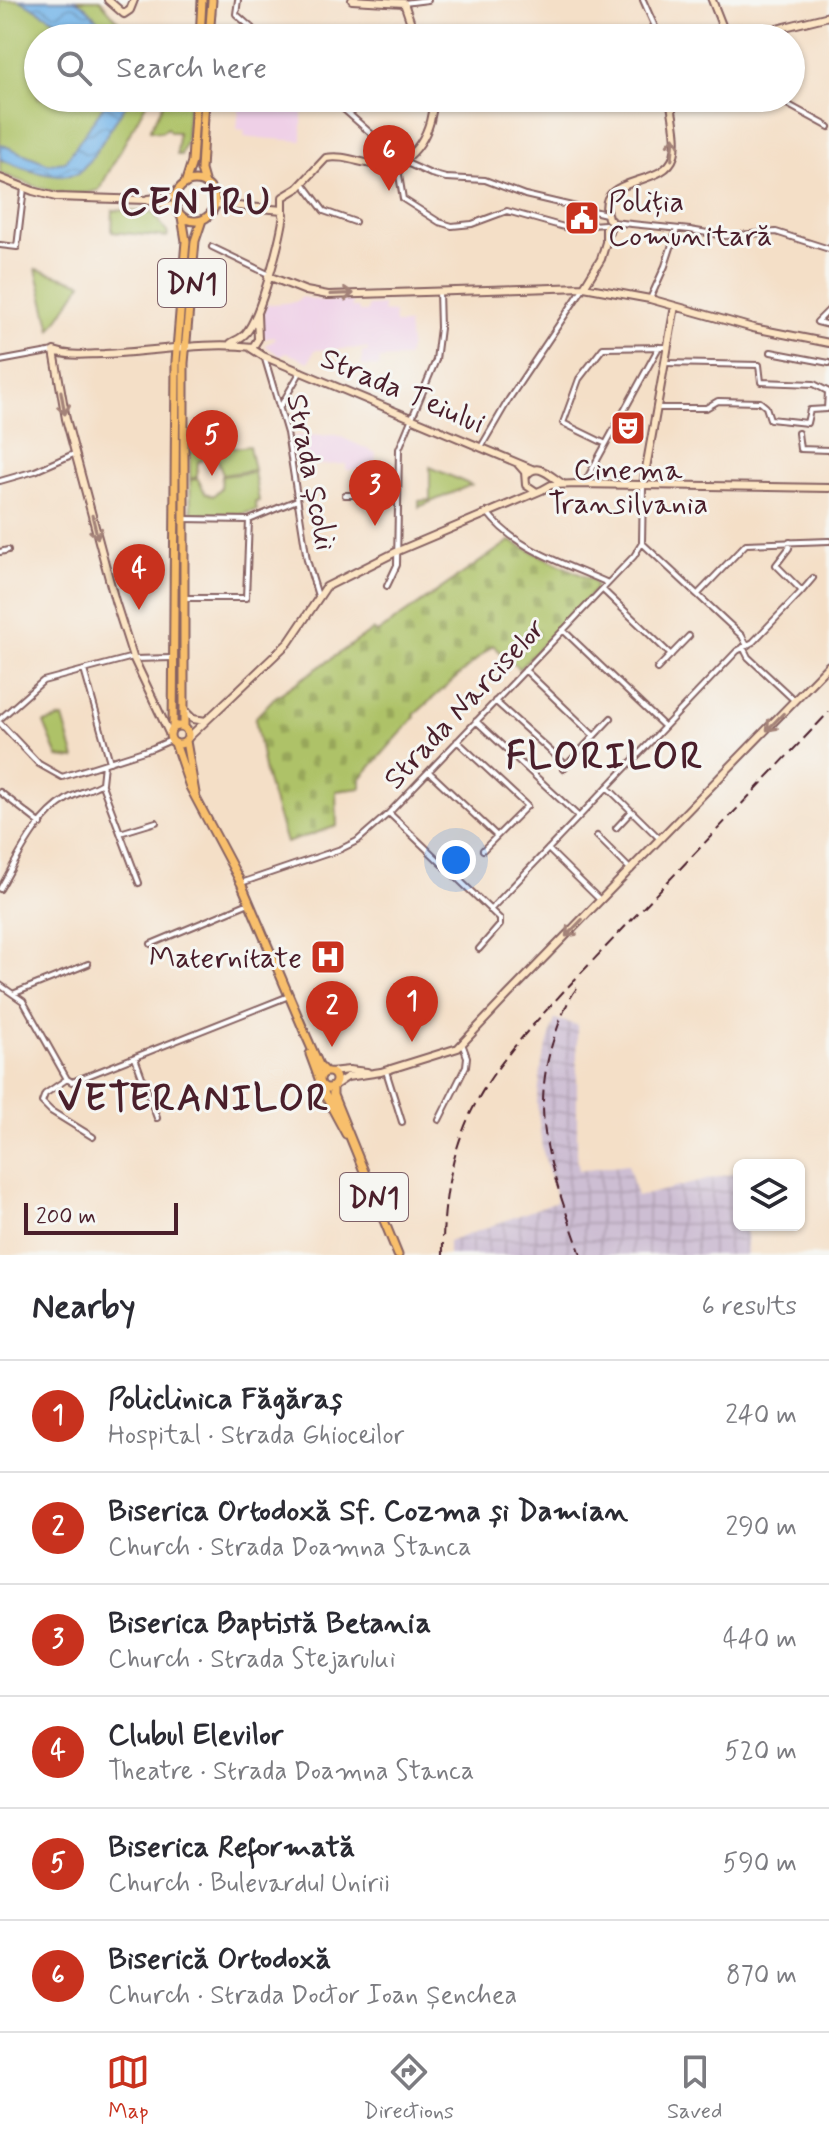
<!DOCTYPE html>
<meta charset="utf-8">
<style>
body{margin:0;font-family:Mynerve,sans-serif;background:#f7f7f7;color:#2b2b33}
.controls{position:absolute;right:24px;bottom:24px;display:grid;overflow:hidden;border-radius:12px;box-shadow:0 2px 6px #0004}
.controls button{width:72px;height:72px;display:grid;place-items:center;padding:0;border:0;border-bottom:2px solid #e1e1e2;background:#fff;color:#2b2b33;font:40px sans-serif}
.scale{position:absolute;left:24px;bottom:20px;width:154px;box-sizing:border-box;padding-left:8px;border:4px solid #4a1f2b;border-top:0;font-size:22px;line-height:28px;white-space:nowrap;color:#4a1f2b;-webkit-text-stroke:6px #f6f6f2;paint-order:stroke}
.you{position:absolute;left:456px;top:860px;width:28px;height:28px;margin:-20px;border:6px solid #fff;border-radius:50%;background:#1a73e8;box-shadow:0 0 0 12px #1a73e833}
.badge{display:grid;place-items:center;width:52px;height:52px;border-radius:50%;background:#c8321e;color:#fff;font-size:26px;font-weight:700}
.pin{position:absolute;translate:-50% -66px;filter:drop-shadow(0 2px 4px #0008)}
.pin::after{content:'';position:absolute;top:42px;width:28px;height:24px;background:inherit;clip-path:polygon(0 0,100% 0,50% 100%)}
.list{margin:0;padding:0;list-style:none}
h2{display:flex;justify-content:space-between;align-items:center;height:104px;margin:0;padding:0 32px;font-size:34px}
h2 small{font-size:26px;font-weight:400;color:#7c7c81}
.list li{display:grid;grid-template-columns:52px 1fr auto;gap:24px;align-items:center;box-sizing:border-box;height:112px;padding:0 32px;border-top:2px solid #e1e1e2}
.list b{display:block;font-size:30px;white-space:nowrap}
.list p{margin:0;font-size:26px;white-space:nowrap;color:#7c7c81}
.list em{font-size:26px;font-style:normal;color:#7c7c81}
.icon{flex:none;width:44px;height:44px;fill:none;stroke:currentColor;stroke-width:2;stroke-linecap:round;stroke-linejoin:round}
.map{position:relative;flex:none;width:829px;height:1255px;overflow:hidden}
.search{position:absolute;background:#fff;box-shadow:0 2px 6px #0004;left:24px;right:24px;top:24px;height:88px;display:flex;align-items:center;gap:20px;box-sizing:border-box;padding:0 28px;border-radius:44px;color:#7c7c81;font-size:30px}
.sheet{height:776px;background:#fff}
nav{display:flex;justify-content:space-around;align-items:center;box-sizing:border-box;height:112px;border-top:2px solid #e1e1e2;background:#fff;font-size:22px;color:#7c7c81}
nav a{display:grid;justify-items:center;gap:4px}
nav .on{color:#c8321e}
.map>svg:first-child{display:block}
</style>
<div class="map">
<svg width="829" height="1255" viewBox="0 0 829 1255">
<defs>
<pattern id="industrial-grid" width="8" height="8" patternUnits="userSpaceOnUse" patternTransform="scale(2)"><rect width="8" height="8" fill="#cdbed3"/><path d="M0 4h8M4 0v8" fill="none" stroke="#b2a3b5"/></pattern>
<pattern id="cemetery-stones" width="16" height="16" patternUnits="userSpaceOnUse" patternTransform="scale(2)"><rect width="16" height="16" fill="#aec267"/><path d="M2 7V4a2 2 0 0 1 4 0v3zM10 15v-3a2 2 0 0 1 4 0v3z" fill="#97a65a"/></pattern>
<pattern id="water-waves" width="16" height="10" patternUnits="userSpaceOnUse" patternTransform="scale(2)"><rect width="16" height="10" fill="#75b5e9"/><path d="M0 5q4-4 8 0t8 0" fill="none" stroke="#6293bd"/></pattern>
</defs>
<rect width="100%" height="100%" fill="#f6f6f2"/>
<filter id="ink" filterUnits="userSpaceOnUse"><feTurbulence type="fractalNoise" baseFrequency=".0125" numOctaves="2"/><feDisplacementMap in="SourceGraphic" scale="16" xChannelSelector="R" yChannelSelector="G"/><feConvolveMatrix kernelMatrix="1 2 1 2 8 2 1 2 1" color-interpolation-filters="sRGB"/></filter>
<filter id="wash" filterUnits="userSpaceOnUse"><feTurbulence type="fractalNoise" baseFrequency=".006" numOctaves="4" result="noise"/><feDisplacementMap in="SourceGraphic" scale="32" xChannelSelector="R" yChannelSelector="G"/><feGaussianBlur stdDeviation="1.8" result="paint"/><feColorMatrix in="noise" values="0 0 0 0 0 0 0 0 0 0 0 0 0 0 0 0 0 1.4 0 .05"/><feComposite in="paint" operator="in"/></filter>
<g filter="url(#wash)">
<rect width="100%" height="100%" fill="#f4dfc7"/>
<!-- built -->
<path fill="#efd0e7" d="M240 98H284L283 106 302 110V141L244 137 245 130 237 129Z
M302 297 322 301H352V308H358L359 312H367L368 306 383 305V312H394L395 324H408L410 344 407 358 380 359 379 367 362 366V352H368L367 348 315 350 309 362 287 353 280 356 265 345 275 340 274 336 265 339 261 333 265 305 295 302Z
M337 435 376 453 375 470H346V464L297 466 293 436Z"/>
<!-- industrial -->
<path fill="url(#industrial-grid)" d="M555 1019 577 1025V1156L579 1170 628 1164 637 1197 739 1172V1225H746L747 1255H448V1242L557 1201 542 1148 537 1103 542 1063Z"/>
<!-- green -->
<path fill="#aec267" stroke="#7c7049" stroke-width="2" d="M0 0H100L133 38H38V98H149L99 190C64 201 32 185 0 173Z
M166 98H189L186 141 181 155H177L178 132H170L167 128 161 132 150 130Z
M113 210 153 212 168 234 167 237 112 232Z
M36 269 82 283 51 330Z
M229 434H233V448L249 446 254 470 223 475 218 460 210 456 198 462 197 477 190 479V452H204V439L229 438Z
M430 467 471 485 419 507V501L430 500Z
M254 472 259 501 255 502 257 510 242 514H195L191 511 190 480 198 479 205 493 213 496 221 488 222 476Z
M63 718 75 759 58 757 44 723Z"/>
<!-- cemetery -->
<path fill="url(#cemetery-stones)" stroke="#7c7049" stroke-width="2" d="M510 541 592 580 596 585 595 590 519 669 493 645 414 715 415 717 361 778V788L336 791 337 826 286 843 265 774 255 718 274 698 373 630 377 633Z"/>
<!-- water -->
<path fill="url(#water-waves)" stroke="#606a8a" stroke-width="2" d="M20 0H75L84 5 114 38H87Z
M109 98H130L94 155 79 173C55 181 23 169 0 159V144L49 164 65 162Z"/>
</g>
<g filter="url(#ink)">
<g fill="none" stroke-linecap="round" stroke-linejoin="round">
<defs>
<path id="street" d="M238 0 236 14 263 38
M643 0 660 38
M404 3 428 0
M331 98 402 161 431 174 446 178 485 180 525 195 606 214
M776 98 829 127
M397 163 403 199 439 222 452 226 472 224 507 211 564 227 605 224
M303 183 324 211 355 222
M612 222 690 230 725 236 776 232 829 249
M0 245 17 247 24 188
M212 247 268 274
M650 299 665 266 677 229
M829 310 817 322 829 325
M771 352 829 363
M265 359 287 433 307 560 318 596
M0 361 54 351
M665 363 759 365 761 382 814 384 829 392
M280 407 301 371
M657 408H706L718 401 760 402 766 407 770 419 807 423 810 410 827 409 828 392
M798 433 800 449 829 450
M604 443 563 423 579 379 603 348 667 347
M481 447 509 399 584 287
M0 481 35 471 76 453
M584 484 659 347
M345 495H398
M487 512C515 550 567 564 608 583
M183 519 249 520 297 500
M642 543 742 636 747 646
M0 552 8 550
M387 586 397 565 399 449 436 360 440 328 439 291
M603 590 671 655
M802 591 813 578
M698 594 746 544 829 541
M183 598H246L249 520
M563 630 664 726
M743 647 748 657 794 700
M134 659 172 658
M657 669 689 636
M84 670 110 762
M525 670 594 736 611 718
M495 701 566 765
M0 719 43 681 133 657
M476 721 578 816
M0 723 39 764 62 777 153 748 171 740
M457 741 527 806 483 850
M563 769 594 736
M429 772 497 836
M102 785 139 883
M607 787 659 838
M0 792 41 824
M389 813 500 919V925L479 949
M616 828 631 812
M120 833 156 822
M597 836 631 870
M548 849 600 900
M241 883 341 849 357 841 389 813 634 556 642 543 643 486
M0 889C18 858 35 818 67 799 78 792 91 790 102 783L104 764
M490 910 737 651 753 642 802 591 776 565 789 548 790 542
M151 944 249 903
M0 985 23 1001 67 1079 72 1082 289 996
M15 993 88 964
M135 1058 157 1118
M386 1071 402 1122
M67 1079 45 1094 42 1102 51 1111 93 1137
M439 1120 466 1066 467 1057 463 1046"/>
<path id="secondary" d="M108 0 124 14 130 10 134 0
M352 0 404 3 416 38
M712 0 727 38
M740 38 829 16
M0 178 33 191 56 197 146 200 176 207
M148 199 176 196
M215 204 283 210
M283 215V197L298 188 326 158C345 154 363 165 382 165 415 167 434 127 433 98
M608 218C594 173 664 189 674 156 679 139 672 115 670 98
M606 240V226
M268 276 306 291 328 295 584 287 650 299 753 328 829 343
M584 287 601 259 612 222 608 218
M231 343C236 340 242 338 246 333 261 316 281 237 284 214
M249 347 263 356 532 469
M518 464 525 472 526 485 535 491
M526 476C537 460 551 477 563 484
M643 485 675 306
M184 710 193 719 206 721
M170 735 133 657 115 601 66 419 54 351C70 357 87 354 104 354 154 352 204 341 253 347L258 339 257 314
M188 738 289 642 326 587 398 551 542 490 551 485 577 484 829 488
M330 1072 349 1070 367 1072
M335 1085 347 1077 381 1072 458 1048 508 995 829 665"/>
<path id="primary" d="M200 38 202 0
M209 38 212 0
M205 98 201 170 205 184
M175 201a20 20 0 1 1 40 0a20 20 0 1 1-40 0Z
M185 184 192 162 196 98
M170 735a9 9 0 1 1 18 0a9 9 0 1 1-18 0Z
M184 727V363L195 241 202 220
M173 728 176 361 186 241 182 217
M186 741 195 793
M175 743 190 787 241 883 304 1031 319 1065 326 1072
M310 1054 325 1095 346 1134
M320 1080a8 8 0 1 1 16 0a8 8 0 1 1-16 0Z
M333 1087V1095L398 1255"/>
</defs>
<!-- street casing -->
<use href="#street" stroke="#866262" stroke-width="8"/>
<!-- secondary casing -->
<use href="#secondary" stroke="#866262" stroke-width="10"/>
<!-- primary casing -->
<use href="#primary" stroke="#866262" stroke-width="11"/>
<!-- street -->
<use href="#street" stroke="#fff" stroke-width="4"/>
<!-- secondary -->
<use href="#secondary" stroke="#fce5c4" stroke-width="6"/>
<!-- primary -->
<use href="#primary" stroke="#f8bf6c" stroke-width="7"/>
<!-- rail -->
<path stroke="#4a1f2b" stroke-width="2" stroke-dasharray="12 6" stroke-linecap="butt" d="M577 988C566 1002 560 1021 554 1038 527 1120 555 1178 581 1255
M443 1255C442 1204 452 1144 478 1099 500 1059 533 1025 563 992L829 712"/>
</g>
<!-- one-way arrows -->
<defs><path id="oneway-shaft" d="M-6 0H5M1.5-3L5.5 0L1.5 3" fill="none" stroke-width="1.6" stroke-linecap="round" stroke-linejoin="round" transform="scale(2)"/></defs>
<g stroke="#a38278">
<use href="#oneway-shaft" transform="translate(673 148) rotate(-84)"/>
<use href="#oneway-shaft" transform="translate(342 294) rotate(-2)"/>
<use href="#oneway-shaft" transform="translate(63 403) rotate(80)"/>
<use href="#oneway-shaft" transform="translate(95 527) rotate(76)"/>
<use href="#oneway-shaft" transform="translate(775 722) rotate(134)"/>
<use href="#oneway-shaft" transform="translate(574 928) rotate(134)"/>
</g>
</g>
<!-- icons -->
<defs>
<symbol id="civic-square" viewBox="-11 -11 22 22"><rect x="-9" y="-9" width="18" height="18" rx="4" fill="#c8321e" stroke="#f6f6f2"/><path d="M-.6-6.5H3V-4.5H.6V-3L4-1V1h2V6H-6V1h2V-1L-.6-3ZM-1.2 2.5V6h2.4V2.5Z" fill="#fff"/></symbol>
<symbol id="theatre-square" viewBox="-11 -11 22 22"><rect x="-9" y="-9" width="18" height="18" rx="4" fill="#c8321e" stroke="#f6f6f2"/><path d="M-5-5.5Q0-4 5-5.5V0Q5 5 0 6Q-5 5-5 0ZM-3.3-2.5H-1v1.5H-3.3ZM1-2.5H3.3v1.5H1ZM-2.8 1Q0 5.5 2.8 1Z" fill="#fff"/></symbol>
<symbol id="hospital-square" viewBox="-11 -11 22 22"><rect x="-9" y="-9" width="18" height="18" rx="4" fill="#c8321e" stroke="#f6f6f2"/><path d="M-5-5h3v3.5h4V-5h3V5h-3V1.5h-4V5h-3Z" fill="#fff"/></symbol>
</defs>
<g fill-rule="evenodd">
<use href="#civic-square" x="562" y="198" width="40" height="40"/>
<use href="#theatre-square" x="608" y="408" width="40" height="40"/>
<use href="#hospital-square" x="308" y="937" width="40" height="40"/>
</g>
<g text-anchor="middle" stroke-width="6" stroke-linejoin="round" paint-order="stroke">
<!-- shield labels -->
<g fill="#f6f6f2" stroke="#7e6067" stroke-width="2">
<rect x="158" y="259" width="68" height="48" rx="6"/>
<rect x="340" y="1173" width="68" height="48" rx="6"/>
</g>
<g font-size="28" font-weight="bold" fill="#4a1f2b">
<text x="192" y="293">DN1</text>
<text x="374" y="1207">DN1</text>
</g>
<!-- poi labels -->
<g font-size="30" fill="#4a1f2b" stroke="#f6f6f2" text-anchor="start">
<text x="608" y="211">Poliția<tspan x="608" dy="34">Comunitară</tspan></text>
<text x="628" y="479" text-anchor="middle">Cinema<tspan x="628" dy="34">Transilvania</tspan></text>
<text x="302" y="967" text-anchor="end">Maternitate</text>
</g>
<!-- street labels -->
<g font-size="30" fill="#4a1f2b" stroke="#f6f6f2">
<text transform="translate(403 390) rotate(23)" y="10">Strada Teiului</text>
<text transform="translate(312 472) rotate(79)" y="10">Strada Școlii</text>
<text transform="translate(464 703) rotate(-47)" y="10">Strada Narciselor</text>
</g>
<!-- district labels -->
<g font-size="38" font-weight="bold" letter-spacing="2" fill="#4a1f2b" stroke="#f6f6f2">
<text x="196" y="214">CENTRU</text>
<text x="605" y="768">FLORILOR</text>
<text x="194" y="1110">VETERANILOR</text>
</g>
</g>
</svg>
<div class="controls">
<button><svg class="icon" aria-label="layers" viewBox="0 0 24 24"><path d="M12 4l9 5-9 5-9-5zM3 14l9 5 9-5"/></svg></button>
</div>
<div class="scale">200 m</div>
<div class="you"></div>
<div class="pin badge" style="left:412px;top:1042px">1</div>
<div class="pin badge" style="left:332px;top:1047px">2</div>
<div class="pin badge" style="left:375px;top:526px">3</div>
<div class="pin badge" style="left:139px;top:610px">4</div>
<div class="pin badge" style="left:212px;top:476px">5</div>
<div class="pin badge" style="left:389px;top:191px">6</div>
<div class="search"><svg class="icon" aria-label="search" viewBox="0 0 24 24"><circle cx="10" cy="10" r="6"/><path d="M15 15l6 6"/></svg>Search here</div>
</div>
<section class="sheet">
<h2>Nearby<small>6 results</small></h2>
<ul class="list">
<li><span class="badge">1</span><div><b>Policlinica Făgăraș</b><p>Hospital · Strada Ghioceilor</p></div><em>240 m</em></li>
<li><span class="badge">2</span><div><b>Biserica Ortodoxă Sf. Cozma și Damian</b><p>Church · Strada Doamna Stanca</p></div><em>290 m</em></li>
<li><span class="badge">3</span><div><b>Biserica Baptistă Betania</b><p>Church · Strada Stejarului</p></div><em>440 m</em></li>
<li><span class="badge">4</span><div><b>Clubul Elevilor</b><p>Theatre · Strada Doamna Stanca</p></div><em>520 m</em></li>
<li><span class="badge">5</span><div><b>Biserica Reformată</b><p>Church · Bulevardul Unirii</p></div><em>590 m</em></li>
<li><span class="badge">6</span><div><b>Biserică Ortodoxă</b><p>Church · Strada Doctor Ioan Șenchea</p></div><em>870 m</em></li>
</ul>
</section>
<nav>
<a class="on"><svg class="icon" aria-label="map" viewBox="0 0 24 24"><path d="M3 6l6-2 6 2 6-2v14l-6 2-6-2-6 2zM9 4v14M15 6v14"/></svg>Map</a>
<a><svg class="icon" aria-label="directions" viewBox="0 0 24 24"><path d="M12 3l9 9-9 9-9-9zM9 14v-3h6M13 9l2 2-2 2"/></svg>Directions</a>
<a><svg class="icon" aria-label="saved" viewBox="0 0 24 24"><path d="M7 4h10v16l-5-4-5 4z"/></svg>Saved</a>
</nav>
